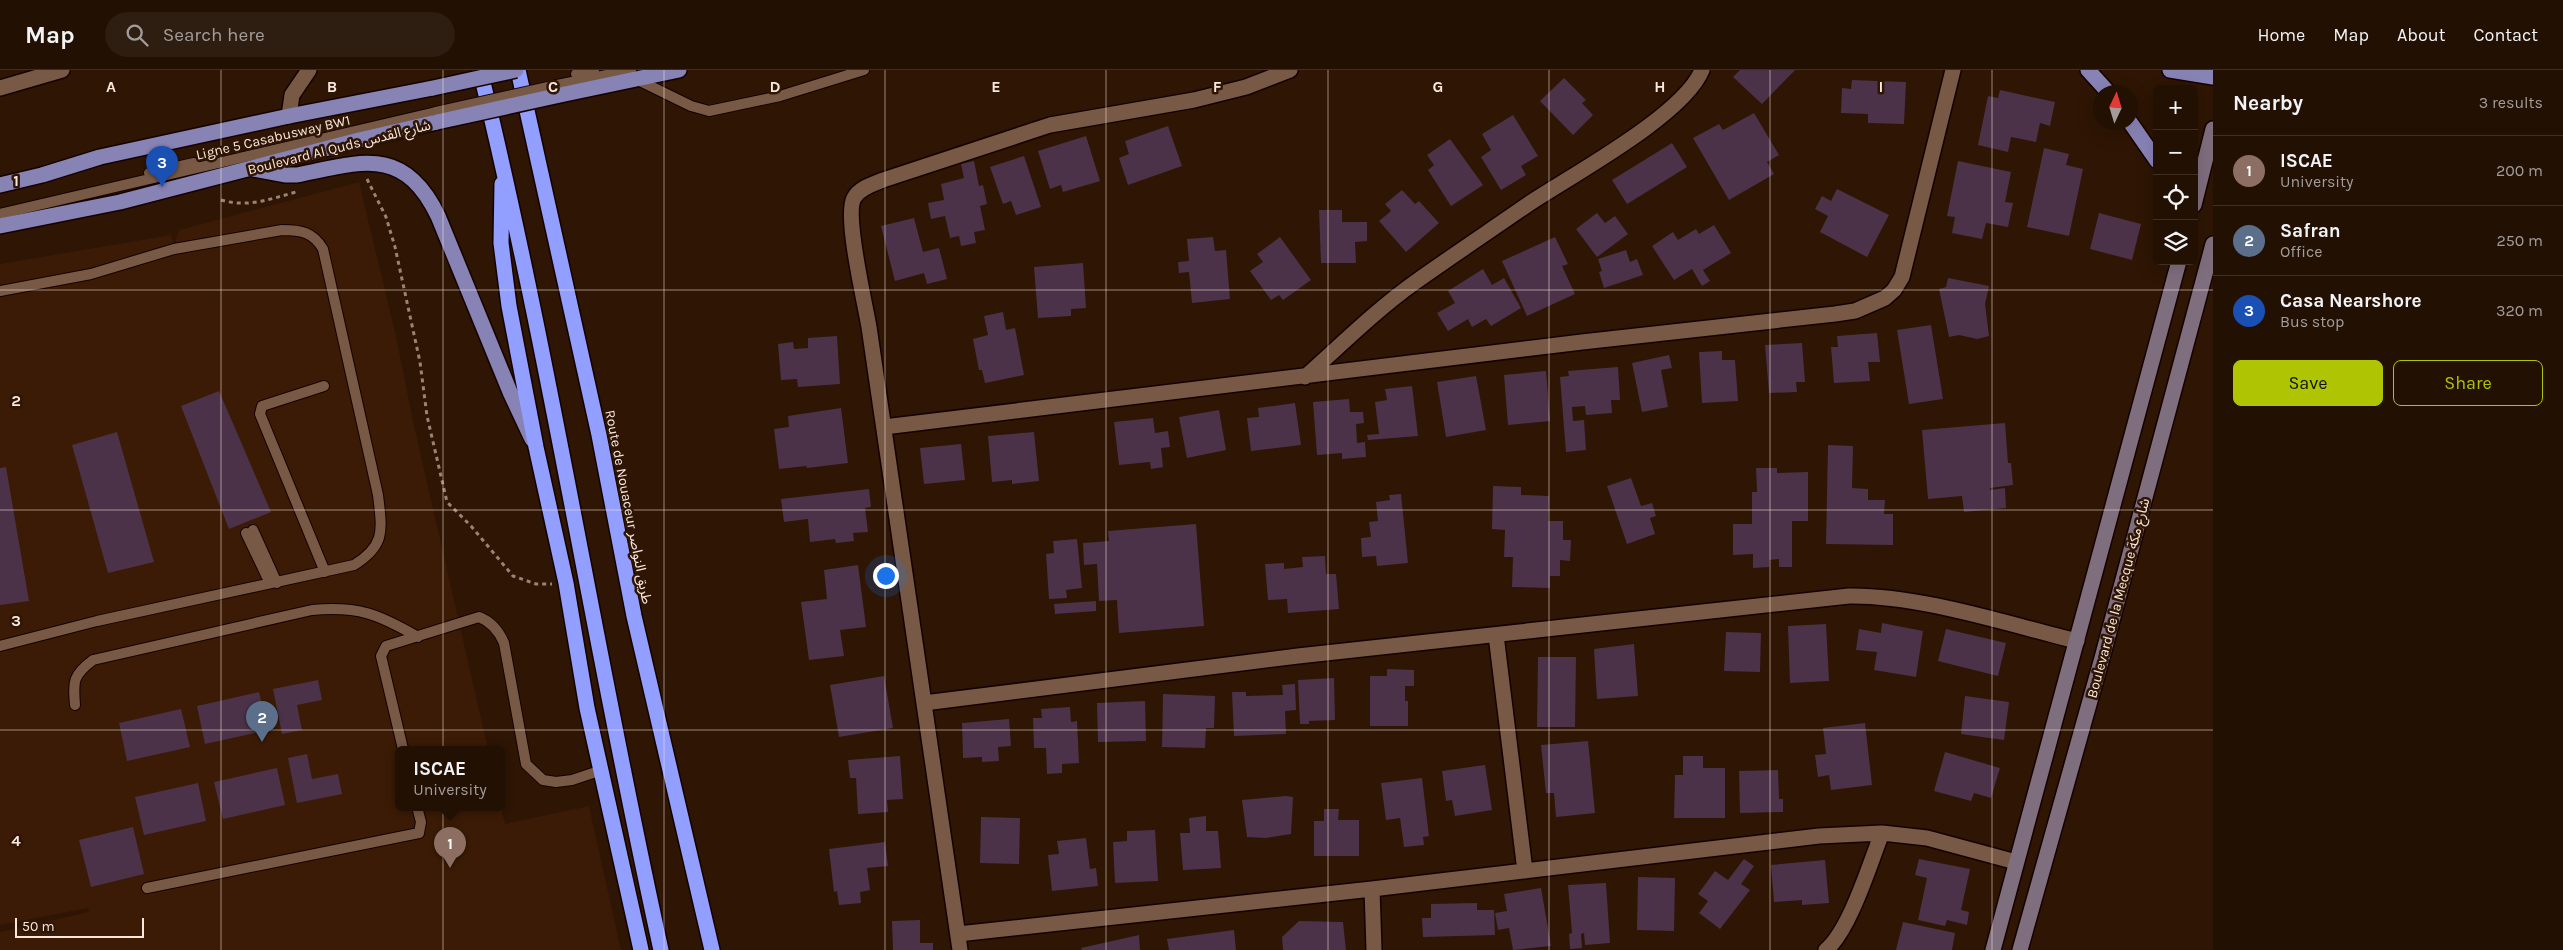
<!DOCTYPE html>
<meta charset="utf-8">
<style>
body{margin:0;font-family:Karla,"Noto Sans Arabic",sans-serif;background:#2e1e12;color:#f1f3f6}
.controls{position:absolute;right:15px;top:15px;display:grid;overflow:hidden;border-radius:8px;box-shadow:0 5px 20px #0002}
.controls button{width:45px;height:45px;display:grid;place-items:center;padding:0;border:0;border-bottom:1px solid #3f3025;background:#221003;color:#f1f3f6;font:25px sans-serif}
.compass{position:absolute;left:2093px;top:15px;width:45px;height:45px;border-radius:50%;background:#221003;box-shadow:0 5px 20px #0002;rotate:4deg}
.scale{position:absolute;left:15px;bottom:12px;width:129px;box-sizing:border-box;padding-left:5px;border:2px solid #f9e7dc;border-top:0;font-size:14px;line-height:18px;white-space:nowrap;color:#f9e7dc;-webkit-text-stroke:4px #2e1504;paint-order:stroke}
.you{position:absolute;left:885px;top:505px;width:18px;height:18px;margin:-12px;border:4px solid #fff;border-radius:50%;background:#1a73e8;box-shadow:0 0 0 8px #1a73e833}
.badge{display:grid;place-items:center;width:32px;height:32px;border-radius:50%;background:#afc504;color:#fff;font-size:16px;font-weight:700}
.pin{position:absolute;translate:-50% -41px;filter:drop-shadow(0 1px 2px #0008)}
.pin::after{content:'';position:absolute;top:26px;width:18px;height:15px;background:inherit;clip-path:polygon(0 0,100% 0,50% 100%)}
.popup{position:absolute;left:395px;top:676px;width:110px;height:65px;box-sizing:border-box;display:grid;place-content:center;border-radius:8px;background:#221003;filter:drop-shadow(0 1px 4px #0005);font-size:16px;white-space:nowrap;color:#a29d9a}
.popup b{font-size:19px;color:#f1f3f6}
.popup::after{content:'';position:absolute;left:50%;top:100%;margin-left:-10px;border:10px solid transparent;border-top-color:#221003}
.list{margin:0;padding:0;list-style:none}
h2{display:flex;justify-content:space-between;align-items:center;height:65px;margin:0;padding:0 20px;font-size:21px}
h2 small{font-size:16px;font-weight:400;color:#a29d9a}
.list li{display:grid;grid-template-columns:32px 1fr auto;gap:15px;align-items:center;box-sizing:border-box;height:70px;padding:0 20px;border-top:1px solid #3f3025}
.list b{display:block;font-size:19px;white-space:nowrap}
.list p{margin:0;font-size:16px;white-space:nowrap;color:#a29d9a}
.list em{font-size:16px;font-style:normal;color:#a29d9a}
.actions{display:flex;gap:10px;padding:15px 20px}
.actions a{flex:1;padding:11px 0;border:1px solid #afc504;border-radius:8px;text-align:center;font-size:18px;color:#afc504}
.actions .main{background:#afc504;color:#111}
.icon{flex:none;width:28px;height:28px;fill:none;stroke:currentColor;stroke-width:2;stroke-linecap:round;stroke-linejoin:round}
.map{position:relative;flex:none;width:2213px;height:880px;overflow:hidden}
header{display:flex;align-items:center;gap:30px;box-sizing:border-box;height:70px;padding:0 25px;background:#221003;border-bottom:1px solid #3f3025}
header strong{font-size:24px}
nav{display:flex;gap:28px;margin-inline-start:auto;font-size:18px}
.search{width:350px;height:45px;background:#2e1e12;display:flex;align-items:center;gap:12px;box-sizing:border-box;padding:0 18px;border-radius:28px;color:#a29d9a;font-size:19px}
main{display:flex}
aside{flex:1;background:#221003}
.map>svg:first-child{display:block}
</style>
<header>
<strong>Map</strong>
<div class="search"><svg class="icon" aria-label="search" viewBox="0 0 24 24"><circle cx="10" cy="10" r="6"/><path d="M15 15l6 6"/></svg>Search here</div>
<nav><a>Home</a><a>Map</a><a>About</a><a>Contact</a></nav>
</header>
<main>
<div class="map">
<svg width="2213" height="880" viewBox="0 0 2213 880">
<rect width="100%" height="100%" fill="#2e1504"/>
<!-- built -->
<path fill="#3b1b05" d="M359 112 396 266 413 351 488 679H399V737H501L505 754 589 736 621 880H0V862L89 842 88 838 0 855V194L171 165 174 177 179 160Z"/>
<!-- building -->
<path fill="#4b3248" d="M1740 0H1795L1762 34 1733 7Z
M1564 8 1586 30 1582 33 1593 45 1573 65 1540 31Z
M1852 10 1906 12 1904 54 1868 53V44L1841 43 1842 18 1851 19Z
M2000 20 2055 32 2050 56 2040 53 2036 72 2011 67 2008 82 1978 75 1988 26 1998 28Z
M1754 43 1779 85 1767 92 1774 104 1729 130 1693 68 1719 54 1723 60Z
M1513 45 1538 86 1521 96 1526 105 1501 120 1481 87 1491 80 1482 64Z
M1168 56 1182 96 1128 115 1119 88 1129 84 1125 71Z
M1086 66 1100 111 1063 122 1061 115 1050 119 1038 81Z
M1450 69 1483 115 1451 136 1428 100 1434 95 1427 85Z
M1672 73 1687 97 1627 134 1612 110Z
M2044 78 2069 84 2066 95 2083 99 2069 166 2027 157Z
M1024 86 1041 137 1016 145 1011 131 1003 134 990 97Z
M974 91 979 116 983 115 987 134 980 136 985 160 974 162 976 173 961 176 959 166 950 168 945 146 931 149 928 133 944 130 941 114 964 108 961 94Z
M1958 91 2011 102 2005 132 2013 133 2008 157 1986 153 1982 169 1952 163 1955 147 1947 146Z
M1837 119 1889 145 1867 187 1820 162 1828 146 1815 139 1822 126 1831 131Z
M1402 120 1415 134 1419 131 1439 153 1406 182 1379 151 1391 141 1385 134Z
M1319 140H1342V152H1367V171L1355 172 1356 193H1321Z
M1597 143 1605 153 1615 146 1628 164 1597 187 1576 159Z
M2099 143 2141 154 2132 190 2090 179Z
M914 148 923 182 939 178 947 209 927 214 924 203 895 211 881 156Z
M1714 155 1731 183 1703 200 1710 211 1702 216 1692 199 1674 210 1652 176 1673 162 1678 170 1696 159 1699 164Z
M1213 167 1215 181 1226 180 1230 229 1192 233 1189 202 1179 203 1178 192 1189 191 1187 169Z
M1280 167 1311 210 1283 230 1279 225 1271 230 1250 201 1263 192 1257 184Z
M1555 167 1568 194 1562 196 1575 224 1527 246 1502 191Z
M1626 180 1630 192 1637 189 1643 205 1604 218 1599 202 1602 201 1598 189Z
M1083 193 1086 238 1071 239V246L1038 248 1034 197Z
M1483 199 1492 215 1504 208 1521 238 1491 256 1486 249 1472 257 1468 249 1448 261 1437 243 1455 233 1448 221Z
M1948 208 1989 216 1985 234 1989 266 1977 269 1959 265 1949 267 1939 219 1946 217Z
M1003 242 1006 260 1015 258 1024 305 985 313 982 300H979L973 269 988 265 984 246Z
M1931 255 1943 329 1909 334 1897 260Z
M1877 263 1880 292H1868L1870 311 1834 313 1831 277H1838L1837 266Z
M837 266 840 314 798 317 797 309 781 310 778 274 793 272 794 279 808 278V268Z
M1802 273 1805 312H1796L1797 322 1769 323 1765 275Z
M1722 281V290H1735L1738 331 1702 333 1699 282Z
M1669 285 1672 298 1661 300 1668 337 1642 342 1632 293Z
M1618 297 1620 330H1611L1612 343 1586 345 1585 336 1572 337 1573 351 1584 350 1586 380 1566 382 1560 307 1569 306 1568 301Z
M1546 301 1550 351 1508 355 1504 305Z
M1476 306 1486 360 1446 367 1437 312Z
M1412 316 1418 366 1368 370 1367 365 1379 364 1375 332 1387 330 1385 319Z
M219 321 271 442 229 459 181 336Z
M1349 329 1350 342H1363L1364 353 1356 354 1357 373 1365 372 1366 387 1342 389V383L1317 385 1313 332Z
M1295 333 1301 375 1251 381 1247 348 1259 347 1258 338Z
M841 338 848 393 807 398 806 396 779 399 774 359 789 357 788 346Z
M1219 340 1226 380 1187 388 1179 347Z
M1153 348 1155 363 1168 361 1170 377 1161 378 1163 397 1151 399 1150 392 1119 395 1114 352Z
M2005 353 2008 393H2011L2013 415 1990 418V420L2005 418 2006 438 1964 442 1962 426 1928 429 1922 360Z
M117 362 154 492 108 503 72 375Z
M1034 362 1039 411 1012 414V410L992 412 988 366Z
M961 374 965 410 924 414 920 378Z
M1828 375 1853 376 1852 418 1868 419V430H1885L1884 444H1893V475L1826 474Z
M6 397 29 531 0 535V398Z
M1756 398H1777V403L1808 402V451H1792V497H1779V489L1769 490V497L1753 498V484L1733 485V454H1752V422H1757Z
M1631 408 1641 436 1652 433 1656 446 1650 448 1655 464 1627 474 1607 416Z
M1493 416 1521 417V425L1549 426 1548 451H1563V470H1571L1570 491 1560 490V506H1550V518L1512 517 1513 487H1504L1505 460 1492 459Z
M869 419 871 437 865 438 868 462 853 463 854 471 836 473 835 469 810 472 808 449 784 452 781 429Z
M1401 424 1408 493 1377 496 1376 486 1362 487 1361 468 1371 467 1369 452 1378 451 1376 432 1390 430 1389 425Z
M1196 454 1204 556 1119 563 1117 530 1099 531 1097 494 1084 495 1083 473 1109 471 1108 461Z
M1077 469 1082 518 1066 520 1067 528 1049 529 1046 484 1054 483 1053 471Z
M1325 486 1326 504H1336L1339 539 1288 543 1287 529 1268 530 1265 494 1284 493V499L1303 497 1302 487Z
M858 495 866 557 840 560 844 586 809 590 801 532 827 529 824 500Z
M1096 531V541L1055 544 1054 534Z
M1882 553 1923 561 1916 607 1874 600 1877 582 1856 580 1859 559 1881 563Z
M1826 554 1829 611 1790 613 1788 556Z
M1946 559 2006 573 1998 606 1938 591Z
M1726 562 1761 563 1760 602 1724 601Z
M1634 574 1638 626 1597 629 1594 579Z
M1538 587H1576L1575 657H1537Z
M1387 599 1414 600V616H1405V631H1408V656H1370V606H1387Z
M884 606 893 658 839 667 830 615Z
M1334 608 1335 650 1309 651V654H1300L1298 610Z
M318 610 322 630 297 635 302 660 282 664 273 619Z
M1295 614 1296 640 1285 641 1286 664 1234 666 1232 622H1246V626L1283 625 1282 615Z
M259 622 268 660 205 674 197 636Z
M1163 624 1215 626 1214 658H1206L1205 678 1162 677Z
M1965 626 2009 632 2004 670 1961 664Z
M1145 631 1146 671 1098 672 1097 633Z
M1070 637 1071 652 1077 651 1079 693 1062 694V703L1047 704 1046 678H1034L1033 648H1042L1041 639Z
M181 639 190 677 127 691 119 653Z
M1009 649 1011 676 998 677 999 691 982 692V687L963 688 962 653Z
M1865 653 1872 715 1831 720 1829 705 1818 707 1815 685 1826 684 1823 658Z
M1588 671 1595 743 1556 747 1554 723H1546L1541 675Z
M1945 682 2000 698 1991 728 1974 723 1971 731 1934 721Z
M307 684 312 709 338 704 342 724 297 733 288 688Z
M900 686 903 729 887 730 888 742 858 744 856 708H850L848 690Z
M1683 686H1703V698H1725V748H1674L1675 705H1683Z
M1485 695 1492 740 1455 746 1452 730 1446 731 1442 701Z
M277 698 285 735 223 749 214 712Z
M1778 700 1779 729H1783V742L1740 743 1739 701Z
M1422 708 1429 766 1423 767 1424 775 1404 777 1400 748 1386 750 1381 713Z
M198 713 206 751 144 765 135 727Z
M1286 726 1293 727 1291 764 1266 768 1247 767 1242 730Z
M1324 739H1339L1338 750H1359V786H1314V751H1324Z
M1206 746V761H1218L1221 798 1183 800 1180 763H1190L1189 748Z
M981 747 1020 748 1019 794 980 793Z
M133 757 144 804 91 817 79 770Z
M1155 760 1158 811 1115 813 1113 772 1127 771V761Z
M1086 768 1090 799 1096 798 1098 816 1052 821 1048 785 1059 784 1057 771Z
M885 772 888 796 867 798 870 820 860 822 861 833 839 835 837 821 834 822 829 779Z
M1744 789 1754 796 1741 814 1750 820 1720 859 1699 843 1708 831 1698 824 1715 801 1728 810Z
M1919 789 1970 799 1961 840 1969 842 1967 855 1947 850 1945 856 1918 850 1927 808 1915 805Z
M1825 790 1829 833 1802 835V830L1774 832 1771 795Z
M1638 807 1675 808 1674 861 1637 860Z
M1606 813 1610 873 1585 875 1584 863 1581 864 1582 878 1570 879 1569 864 1572 863 1568 815Z
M1541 818 1551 876 1513 880 1509 858 1498 860 1495 843 1507 841 1504 824Z
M1477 833V840H1494L1495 865 1423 867 1422 848H1431V834Z
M920 850V873H933V880H893L892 851Z
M1299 851 1343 852 1346 880H1283L1282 867Z
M1903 852 1955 863 1952 880H1896Z
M1234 860 1236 880H1169L1167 869Z
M1139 865 1140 880H1082L1081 878Z"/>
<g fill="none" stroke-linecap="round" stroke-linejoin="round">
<defs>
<path id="lane" d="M576 4 594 0
M636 9 691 36 709 41 780 26 864 0
M557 15 631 0
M149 103 194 93
M0 144 436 42
M0 221 91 204 174 179 282 160C301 160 313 162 323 179L378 425C382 460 386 475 354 495L97 551 0 576
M324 316 262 336 260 344 325 502
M253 460 277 513
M246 463 267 507
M75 635C73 611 73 605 93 590L312 540C359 536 378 544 418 567
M403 679 381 586 386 576 479 547C492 552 499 561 504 573L526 694 543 710 556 712 572 710 602 700
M147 818 419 763 421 752 417 737"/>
<path id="street" d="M0 18 62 0
M289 46 292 25 309 0
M1305 307C1341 275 1375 241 1414 213 1452 186 1491 160 1530 133 1572 105 1684 45 1702 0
M884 357 1582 272 1835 244 1855 241 1885 228 1894 220 1902 207 1953 0
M1496 565 1525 801
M924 633 1298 586 1849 526C1920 525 2007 554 2077 571
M1372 819 1374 880
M958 864 1372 819 1819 766 1882 763 1927 768 2016 792
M960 880 869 257C865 233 844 145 854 128 859 118 873 114 883 110L1050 55 1194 30 1246 17 1290 0
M1826 880C1850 860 1870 793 1882 763"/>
<path id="secondary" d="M2194 135 2213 59
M1993 880 2179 191
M2020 880 2102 588 2213 174"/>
<path id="primary" d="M2088 0 2108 22
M2170 0 2213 7
M560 25 679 0
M2130 52 2157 91
M253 99 285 105H297C361 92 404 75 438 146L510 322 532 369
M0 115 42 105 100 87 289 46 433 18
M0 156 120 132 359 70 437 52"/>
<path id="highway" d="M480 0C551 291 596 587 661 880
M518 0 599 365 634 546 712 880
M502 114 501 173 509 236 536 377 566 513 587 638 641 880"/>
</defs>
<!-- lane casing -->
<use href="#lane" stroke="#150200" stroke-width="12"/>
<!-- street casing -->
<use href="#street" stroke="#150200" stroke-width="18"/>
<!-- secondary casing -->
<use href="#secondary" stroke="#150200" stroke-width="18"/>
<!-- primary casing -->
<use href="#primary" stroke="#150200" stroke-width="18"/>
<!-- highway casing -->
<use href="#highway" stroke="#150200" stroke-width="18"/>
<!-- path -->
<path stroke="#998476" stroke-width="3" stroke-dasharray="4 4" stroke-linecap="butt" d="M367 109 386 147 395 177 420 292 427 346 447 432 471 456 513 506 536 514H552
M221 130C248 138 270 129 296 122"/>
<!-- lane -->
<use href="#lane" stroke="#775946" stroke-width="10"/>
<!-- street -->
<use href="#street" stroke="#775946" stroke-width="15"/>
<!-- secondary -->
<use href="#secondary" stroke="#7f6e7e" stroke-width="15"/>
<!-- primary -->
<use href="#primary" stroke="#8883b5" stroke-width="15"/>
<!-- highway -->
<use href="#highway" stroke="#939fff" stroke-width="15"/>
<defs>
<path id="lane-bridge" d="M436 42 557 15"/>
<path id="primary-bridge" d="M433 18 516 0
M437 52 560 25"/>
</defs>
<!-- lane-bridge casing -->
<use href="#lane-bridge" stroke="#150200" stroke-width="12" stroke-linecap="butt"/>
<!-- primary-bridge casing -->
<use href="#primary-bridge" stroke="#150200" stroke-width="18" stroke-linecap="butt"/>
<!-- lane-bridge -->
<use href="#lane-bridge" stroke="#775946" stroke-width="10"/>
<!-- primary-bridge -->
<use href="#primary-bridge" stroke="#8883b5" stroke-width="15"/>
</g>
<!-- grid -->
<path fill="none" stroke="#f9e7dc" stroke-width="1" stroke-opacity="0.55" d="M221 0V880M443 0V880M664 0V880M885 0V880M1106 0V880M1328 0V880M1549 0V880M1770 0V880M1992 0V880M0 220H2213M0 440H2213M0 660H2213"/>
<g text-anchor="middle" stroke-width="5" stroke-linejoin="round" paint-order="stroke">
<!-- street labels -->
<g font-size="14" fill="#f9e7dc" stroke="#2e1504">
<text transform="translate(273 67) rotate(-13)" y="5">Ligne 5 Casabusway BW1</text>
<text transform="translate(339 77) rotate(-14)" y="5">Boulevard Al Quds شارع القدس</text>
<text transform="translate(629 437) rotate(79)" y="5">Route de Nouaceur طريق النواصر</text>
<text transform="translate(2118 528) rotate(-75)" y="5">Boulevard de la Mecque شارع مكة</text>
</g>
</g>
<g font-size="16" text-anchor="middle" font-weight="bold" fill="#f9e7dc" stroke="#2e1504" stroke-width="5" stroke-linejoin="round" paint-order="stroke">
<text x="111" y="22">A</text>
<text x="332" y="22">B</text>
<text x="553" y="22">C</text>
<text x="775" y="22">D</text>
<text x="996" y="22">E</text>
<text x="1217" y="22">F</text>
<text x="1438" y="22">G</text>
<text x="1660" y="22">H</text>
<text x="1881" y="22">I</text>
<text x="16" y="116">1</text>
<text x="16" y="336">2</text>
<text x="16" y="556">3</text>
<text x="16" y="776">4</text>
</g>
</svg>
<div class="controls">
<button>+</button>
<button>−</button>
<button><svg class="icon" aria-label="locate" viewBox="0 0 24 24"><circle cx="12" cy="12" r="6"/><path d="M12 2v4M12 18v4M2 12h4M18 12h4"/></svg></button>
<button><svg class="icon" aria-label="layers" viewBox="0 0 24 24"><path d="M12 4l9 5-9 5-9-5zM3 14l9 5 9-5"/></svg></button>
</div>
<svg class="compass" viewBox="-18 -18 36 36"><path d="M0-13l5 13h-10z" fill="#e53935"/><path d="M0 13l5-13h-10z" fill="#a29d9a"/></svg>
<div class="scale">50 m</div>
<div class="you"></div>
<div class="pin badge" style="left:450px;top:798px;background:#8d6e63">1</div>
<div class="popup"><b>ISCAE</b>University</div>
<div class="pin badge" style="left:262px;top:672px;background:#5c6f8a">2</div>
<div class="pin badge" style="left:162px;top:117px;background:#1a4fb4">3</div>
</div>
<aside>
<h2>Nearby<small>3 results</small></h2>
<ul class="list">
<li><span class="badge" style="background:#8d6e63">1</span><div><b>ISCAE</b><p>University</p></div><em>200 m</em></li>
<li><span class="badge" style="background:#5c6f8a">2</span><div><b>Safran</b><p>Office</p></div><em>250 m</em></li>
<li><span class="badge" style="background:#1a4fb4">3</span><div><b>Casa Nearshore</b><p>Bus stop</p></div><em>320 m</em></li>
</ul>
<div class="actions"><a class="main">Save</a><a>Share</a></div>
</aside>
</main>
